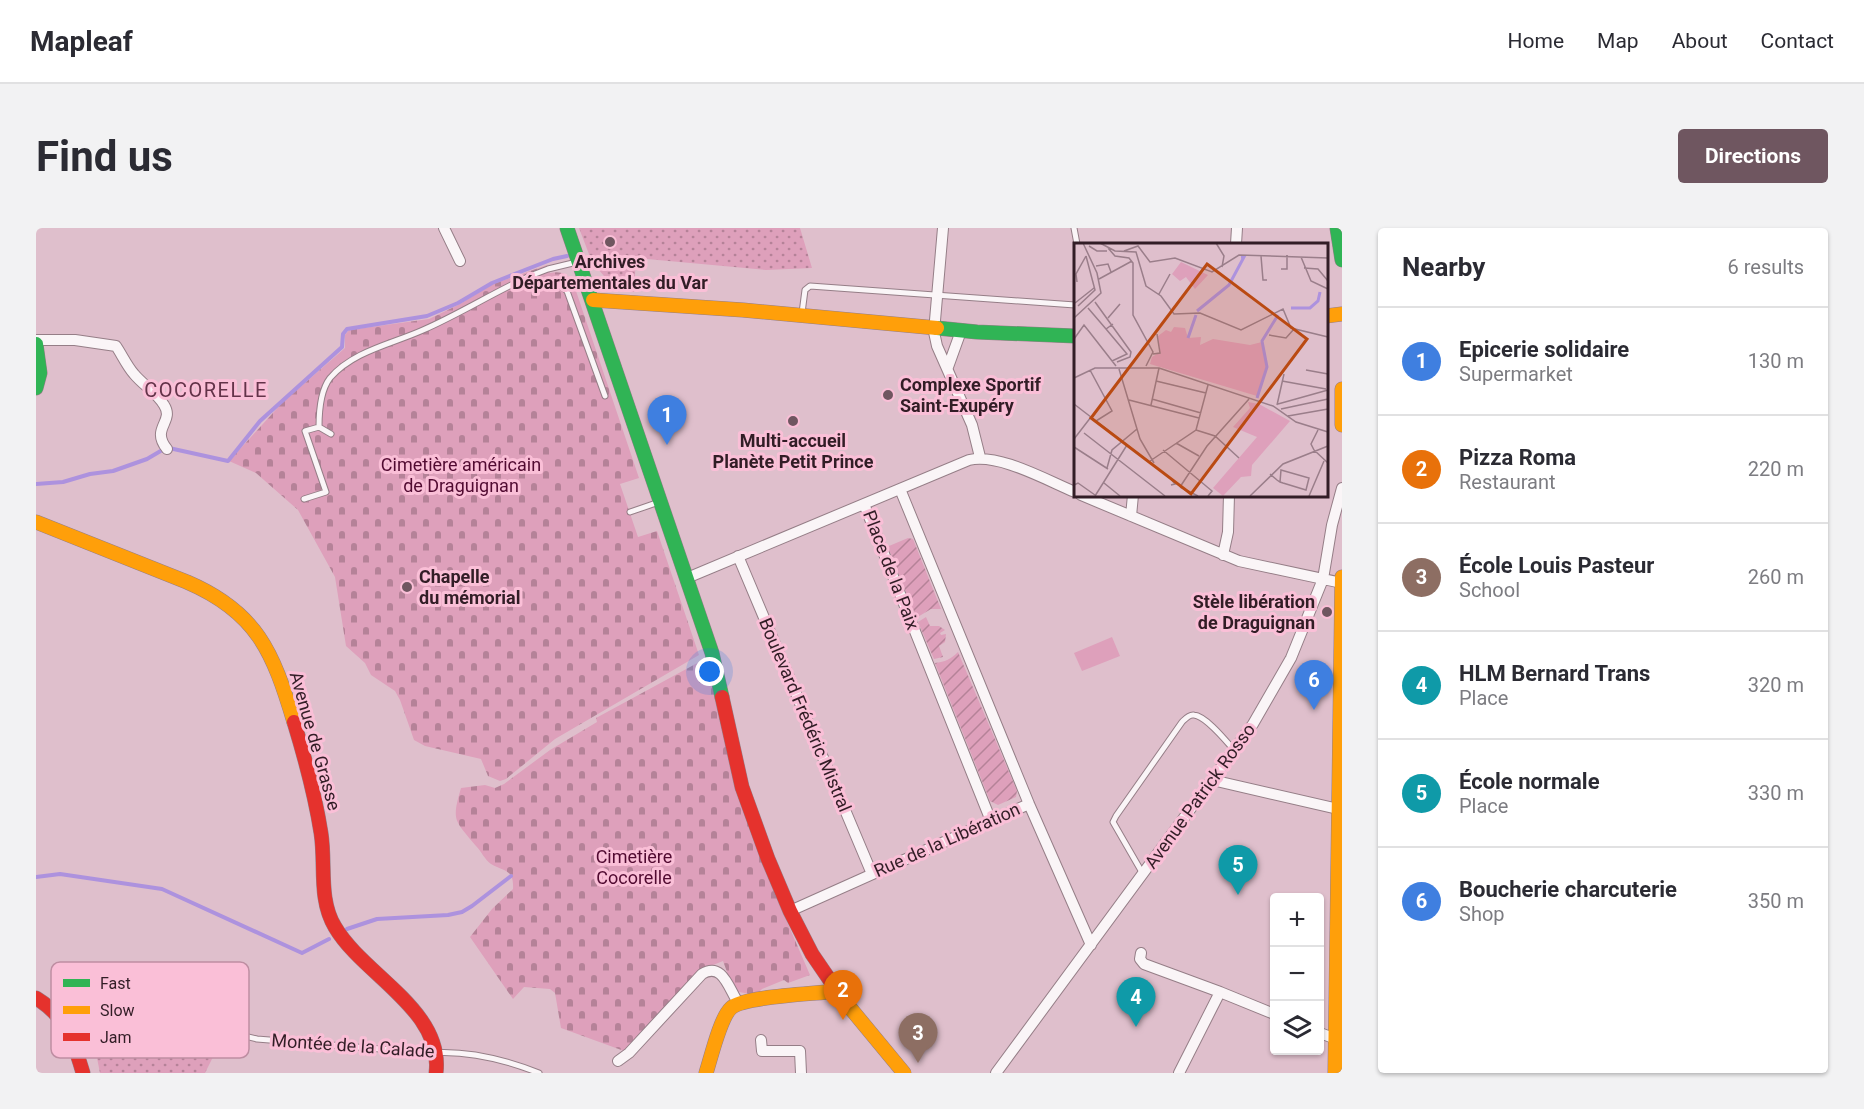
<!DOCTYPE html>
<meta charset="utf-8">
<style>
body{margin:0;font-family:Roboto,sans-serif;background:#f2f2f3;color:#2b2b33}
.controls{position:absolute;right:18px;bottom:18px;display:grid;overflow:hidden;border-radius:6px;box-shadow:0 2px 4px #0004}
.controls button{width:54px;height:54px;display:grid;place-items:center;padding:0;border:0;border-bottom:2px solid #e1e1e2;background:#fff;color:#2b2b33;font:30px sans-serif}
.you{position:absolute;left:674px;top:444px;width:21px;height:21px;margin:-15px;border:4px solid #fff;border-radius:50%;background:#1a73e8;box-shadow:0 0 0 9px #1a73e833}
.badge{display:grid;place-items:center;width:39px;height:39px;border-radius:50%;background:#6f5660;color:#fff;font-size:20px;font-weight:700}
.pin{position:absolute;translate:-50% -50px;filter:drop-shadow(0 2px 3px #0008)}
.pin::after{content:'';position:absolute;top:32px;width:21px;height:18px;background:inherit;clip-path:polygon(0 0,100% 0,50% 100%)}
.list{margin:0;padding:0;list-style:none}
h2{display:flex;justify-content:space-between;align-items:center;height:78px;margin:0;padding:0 24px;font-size:26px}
h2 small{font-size:20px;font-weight:400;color:#7c7c81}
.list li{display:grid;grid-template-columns:39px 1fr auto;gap:18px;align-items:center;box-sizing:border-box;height:108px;padding:0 24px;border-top:2px solid #e1e1e2}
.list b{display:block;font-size:22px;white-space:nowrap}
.list p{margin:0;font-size:20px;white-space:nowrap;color:#7c7c81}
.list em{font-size:20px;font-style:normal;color:#7c7c81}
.icon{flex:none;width:33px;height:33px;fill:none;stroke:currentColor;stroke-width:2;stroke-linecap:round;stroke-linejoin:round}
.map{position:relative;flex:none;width:1306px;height:845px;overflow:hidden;border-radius:6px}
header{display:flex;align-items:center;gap:36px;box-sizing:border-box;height:84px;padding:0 30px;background:#fff;border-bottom:2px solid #e1e1e2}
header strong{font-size:28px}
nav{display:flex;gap:33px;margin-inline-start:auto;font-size:21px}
.intro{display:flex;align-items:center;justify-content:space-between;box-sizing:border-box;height:144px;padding:0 36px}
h1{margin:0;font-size:42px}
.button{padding:15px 27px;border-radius:6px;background:#6f5660;color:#fff;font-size:21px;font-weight:700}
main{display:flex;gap:36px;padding:0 36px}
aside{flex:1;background:#fff;border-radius:6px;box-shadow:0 2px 4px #0004}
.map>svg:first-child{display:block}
</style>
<header>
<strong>Mapleaf</strong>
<nav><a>Home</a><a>Map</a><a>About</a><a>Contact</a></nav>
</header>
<div class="intro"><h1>Find us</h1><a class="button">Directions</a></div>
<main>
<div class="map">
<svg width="1306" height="845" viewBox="0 0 1306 845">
<defs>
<pattern id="grass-dots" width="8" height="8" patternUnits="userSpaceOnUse" patternTransform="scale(1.5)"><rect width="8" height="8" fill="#dea0bb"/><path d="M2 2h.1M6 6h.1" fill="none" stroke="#b58298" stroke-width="1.8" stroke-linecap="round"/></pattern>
<pattern id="cemetery-stones" width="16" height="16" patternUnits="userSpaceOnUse" patternTransform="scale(1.5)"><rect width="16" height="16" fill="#dea0bb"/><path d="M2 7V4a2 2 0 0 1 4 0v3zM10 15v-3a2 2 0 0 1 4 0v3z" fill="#b58298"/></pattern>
<pattern id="garden-furrows" width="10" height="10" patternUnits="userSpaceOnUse" patternTransform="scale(1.5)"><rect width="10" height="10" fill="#dea0bb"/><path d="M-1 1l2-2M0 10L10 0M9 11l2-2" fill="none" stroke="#b58298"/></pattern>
</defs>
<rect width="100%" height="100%" fill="#dfbfcc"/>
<!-- grass -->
<path fill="url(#grass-dots)" d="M543 0H764L776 40 730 42 600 30 598 64 580 62 556 34Z
M58 796H116L149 800 186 811 169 845H64L55 800Z"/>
<!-- cemetery -->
<path fill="url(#cemetery-stones)" d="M511 37 514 45C524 43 531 45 537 54L603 250 584 256 602 309 621 303 663 427 519 511 470 551 464 553 452 548 445 531 389 518 378 512 364 472 359 463 335 447 329 435 310 418 299 349 262 282 220 245 193 233 246 175 309 120V107L313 102 393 91 424 76 457 56Z
M665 433 670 447 676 451 736 659 774 747 752 755 748 752 726 761 724 763V768L698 763 687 733 665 742 588 823 525 800 519 765 514 761 488 759 477 771 434 709 456 681 477 661C478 641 469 644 455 636 449 632 445 623 440 618 419 592 415 594 425 560L449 557 459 560 468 556 514 522 561 494 560 490Z"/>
<!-- garden -->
<path fill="url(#garden-furrows)" d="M872 310 877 311 905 381H895L880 390 853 322V318Z
M890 389 894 398H903L909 402 904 405 905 407 910 406 909 414 903 418 907 429 898 431 882 394Z
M922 424 981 563 980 569 962 577 954 573 899 435C909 434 915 431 922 424Z"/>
<!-- pitch -->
<path fill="#dea0bb" d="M1076 409 1084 428 1046 443 1038 425Z"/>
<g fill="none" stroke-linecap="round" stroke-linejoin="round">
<!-- stream -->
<path stroke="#ad92de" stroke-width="4" d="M0 256 27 254 54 246 77 243 111 231 128 221 133 220 192 233 224 193 306 119 307 106 311 101 391 88 422 75 456 55 517 31 531 28
M0 649 24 646 126 661 266 725 293 711
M311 701 341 691 412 687 426 684 436 678 475 648"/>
<defs>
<path id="lane" d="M1038 0 1041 16
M480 57 522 56 531 63 569 168
M766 85 769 62 774 58 1039 77
M283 199 295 206
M268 271 290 264 269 203 283 199C283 184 284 163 294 150 317 123 356 116 387 102 424 86 458 64 494 48L512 41 541 34
M594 284 623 274
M1107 646 1077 594 1080 588 1146 494C1149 491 1153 486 1158 487 1170 488 1190 513 1198 522
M24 785H55L109 791 129 789 221 811 394 825C431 822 470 832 503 845"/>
<path id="street" d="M408 0 424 33
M907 0 898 104 901 118 936 197 944 229
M1200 16 1201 0
M0 112H39L80 118C86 127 91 138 98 146 107 157 121 165 128 177 139 194 114 200 131 221
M912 139 925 103
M864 261 993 576 1055 717
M1045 267 1203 333 1306 355
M828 276 955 593
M1095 288 1097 267
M1187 327 1192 304 1193 267
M702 328 836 646
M651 350 933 232C963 225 1010 252 1039 264
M1176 552 1306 582
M754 683 993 576
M1105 725 1104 731 1108 736 1184 764
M1284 805 1300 811
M725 812 726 823H764L765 845
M582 833 593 825 666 746C687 733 693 762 703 776
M960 845 1217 496 1255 430 1287 351 1296 297 1306 260
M1143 845 1184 764 1238 786"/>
<path id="fast" d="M531 0 676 425 686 469
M1301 0 1306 32
M901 100 941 104 1039 108
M0 116 4 145 0 160"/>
<path id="slow" d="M557 72 707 82 901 100
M1290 88 1306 86
M1306 161V197
M0 294 151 354C221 384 237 424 258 494
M806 770 868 845
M670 845C675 830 684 790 695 780 708 768 780 766 800 763
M1299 845 1306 349"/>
<path id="jam" d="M686 469 706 559 732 631 754 683 776 726 806 770
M258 494C269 530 279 567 285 605 290 636 282 671 299 699 327 747 408 782 400 845
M0 770C31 789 37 812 47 845"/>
</defs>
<!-- lane casing -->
<use href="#lane" stroke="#957e87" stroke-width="7"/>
<!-- street casing -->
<use href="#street" stroke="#957e87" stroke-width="12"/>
<!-- fast casing -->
<use href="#fast" stroke="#957e87" stroke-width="15"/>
<!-- slow casing -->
<use href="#slow" stroke="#957e87" stroke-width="15"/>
<!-- jam casing -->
<use href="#jam" stroke="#957e87" stroke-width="15"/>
<!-- lane -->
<use href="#lane" stroke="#faf5f7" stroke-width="5"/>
<!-- street -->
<use href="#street" stroke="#faf5f7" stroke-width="10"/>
<!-- fast -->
<use href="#fast" stroke="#30b455" stroke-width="14"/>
<!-- slow -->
<use href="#slow" stroke="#ff9f0a" stroke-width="14"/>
<!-- jam -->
<use href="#jam" stroke="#e5322d" stroke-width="14"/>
</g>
<!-- markers -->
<g fill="#6f5660" stroke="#fabfd7" stroke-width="2">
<circle cx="574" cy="14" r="6"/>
<circle cx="852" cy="167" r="6"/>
<circle cx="757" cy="193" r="6"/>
<circle cx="371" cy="359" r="6"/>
<circle cx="1291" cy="384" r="6"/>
</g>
<g text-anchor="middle" stroke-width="6" stroke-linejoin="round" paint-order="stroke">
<!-- poi labels -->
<g font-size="18" font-weight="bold" fill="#321d26" stroke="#fabfd7">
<text x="574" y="40">Archives<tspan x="574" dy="21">Départementales du Var</tspan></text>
<text x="864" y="163" text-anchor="start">Complexe Sportif<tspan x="864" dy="21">Saint-Exupéry</tspan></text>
<text x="757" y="219">Multi-accueil<tspan x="757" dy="21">Planète Petit Prince</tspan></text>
<text x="383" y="355" text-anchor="start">Chapelle<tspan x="383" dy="21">du mémorial</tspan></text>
<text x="1279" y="380" text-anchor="end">Stèle libération<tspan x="1279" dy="21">de Draguignan</tspan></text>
</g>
<!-- park labels -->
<g font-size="18" fill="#510a31" stroke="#fabfd7">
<text x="425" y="243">Cimetière américain<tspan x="425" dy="21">de Draguignan</tspan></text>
<text x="598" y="635">Cimetière<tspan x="598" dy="21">Cocorelle</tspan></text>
</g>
<!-- street labels -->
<g font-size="18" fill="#321d26" stroke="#fabfd7">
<text transform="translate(855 342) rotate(69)" y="6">Place de la Paix</text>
<text transform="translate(769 487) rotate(67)" y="6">Boulevard Frédéric Mistral</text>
<text transform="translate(279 513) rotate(74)" y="6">Avenue de Grasse</text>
<text transform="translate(1164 568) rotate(-54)" y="6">Avenue Patrick Rosso</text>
<text transform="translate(911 612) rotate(-24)" y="6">Rue de la Libération</text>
<text transform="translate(317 818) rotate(4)" y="6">Montée de la Calade</text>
</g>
<!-- neighbourhood labels -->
<g font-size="20" letter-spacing="1.5" fill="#633349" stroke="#fabfd7">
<text x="170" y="169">COCORELLE</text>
</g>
</g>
<!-- overview -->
<g transform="translate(1038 15)">
<rect width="254" height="254" fill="#dfbfcc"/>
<path d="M107 19 134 32 121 46 112 34 106 38 98 31ZM174 159 185 161 216 178 178 222 177 233 167 234 149 253 139 245 183 194 159 184 176 165Z" fill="#dea0bb"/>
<path d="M100 84 111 85 114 95 127 94 126 102 139 96 176 102 188 99 193 124 183 153 76 121 78 114 86 109 84 93 92 87 97 89Z" fill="#dea0bb"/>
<path fill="none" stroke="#ad92de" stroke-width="3" d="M217 65H236L244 58 246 49M123 68 155 42 170 14H167M114 95 122 72M183 155 193 124 188 98 204 72"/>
<path fill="none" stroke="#9a7e8a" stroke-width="1.5" d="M26 0 41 8 62 9 72 43 87 53 100 71 126 70 167 87 209 66 217 85 254 94M142 0 150 13 148 24M15 3 23 8H33M34 5 41 13 55 15 59 20V72L79 109 72 123M50 8 64 3 76 19 101 15 138 29 165 12 254 15M187 13 189 37H193M227 14 237 38 254 46M22 23 34 21 37 29M230 25 244 26 254 38M207 26H213V12M25 36 58 18M3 39 2 31 12 13M85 51 96 31M21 59 57 109 56 114 43 119M1 60 20 45M4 63 21 47 12 13M14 65 32 86 39 81M0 75 27 50 23 30 9 0M34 75 46 61M32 86 53 111 38 118M195 92 212 95 220 86M0 96 10 82 42 123M79 111 86 110 83 91M45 126 66 196 80 220M16 127 38 168 22 178M232 127 254 131M0 135 21 125H85L199 163 222 179 254 189M82 138 132 150M208 138 252 146M78 156 127 170M55 157 125 175M0 161 96 235 101 241 97 242M204 161 254 147M77 162 85 125M203 162 210 131M207 166 254 156M214 173 254 166M122 187 141 193 165 215M10 190 91 253M0 196 17 174M102 200 125 213M0 204 34 226M89 207 138 248 134 253M240 207 237 201 244 187M240 207 254 220M76 218 122 187 134 142M33 225 38 207 63 186M196 231 203 237 206 239 209 240 232 247 235 235 207 227 206 239M30 240 46 253M0 242 4 240 21 252M106 244 133 203 175 156M106 244 124 253M21 253 53 202M176 253 209 221 254 203M235 253 250 218"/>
<path fill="#ba4a12" fill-opacity="0.15" stroke="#ba4a12" stroke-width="3" d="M133 21 233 96 117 251 17 175Z"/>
<rect width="254" height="254" fill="none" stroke="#321d26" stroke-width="3"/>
</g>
<!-- legend -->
<rect x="15" y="734" width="198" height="96" rx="9" fill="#fabfd7" stroke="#be8ea2" stroke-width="1.5"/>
<rect x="27" y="751" width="27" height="8" fill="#30b455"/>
<rect x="27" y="778" width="27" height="8" fill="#ff9f0a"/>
<rect x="27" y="805" width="27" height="8" fill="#e5322d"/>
<g font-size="16" fill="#321d26">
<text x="64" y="761">Fast</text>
<text x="64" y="788">Slow</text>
<text x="64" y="815">Jam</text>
</g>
</svg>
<div class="controls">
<button>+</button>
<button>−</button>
<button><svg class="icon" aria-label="layers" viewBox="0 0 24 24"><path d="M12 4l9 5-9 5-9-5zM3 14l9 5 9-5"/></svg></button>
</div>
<div class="you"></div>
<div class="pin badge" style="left:631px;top:217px;background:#3f7fe0">1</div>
<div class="pin badge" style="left:807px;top:792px;background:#e8710a">2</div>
<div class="pin badge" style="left:882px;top:835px;background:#8d6e63">3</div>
<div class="pin badge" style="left:1100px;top:799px;background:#0f9aa8">4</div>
<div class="pin badge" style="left:1202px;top:667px;background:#0f9aa8">5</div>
<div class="pin badge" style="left:1278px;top:482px;background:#3f7fe0">6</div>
</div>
<aside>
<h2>Nearby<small>6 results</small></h2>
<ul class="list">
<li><span class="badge" style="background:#3f7fe0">1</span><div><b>Epicerie solidaire</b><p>Supermarket</p></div><em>130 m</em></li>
<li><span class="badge" style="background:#e8710a">2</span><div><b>Pizza Roma</b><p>Restaurant</p></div><em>220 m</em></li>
<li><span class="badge" style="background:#8d6e63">3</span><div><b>École Louis Pasteur</b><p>School</p></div><em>260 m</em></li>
<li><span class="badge" style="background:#0f9aa8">4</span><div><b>HLM Bernard Trans</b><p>Place</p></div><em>320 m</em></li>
<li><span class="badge" style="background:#0f9aa8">5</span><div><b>École normale</b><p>Place</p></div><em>330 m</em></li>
<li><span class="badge" style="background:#3f7fe0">6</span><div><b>Boucherie charcuterie</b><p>Shop</p></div><em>350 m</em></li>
</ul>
</aside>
</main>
